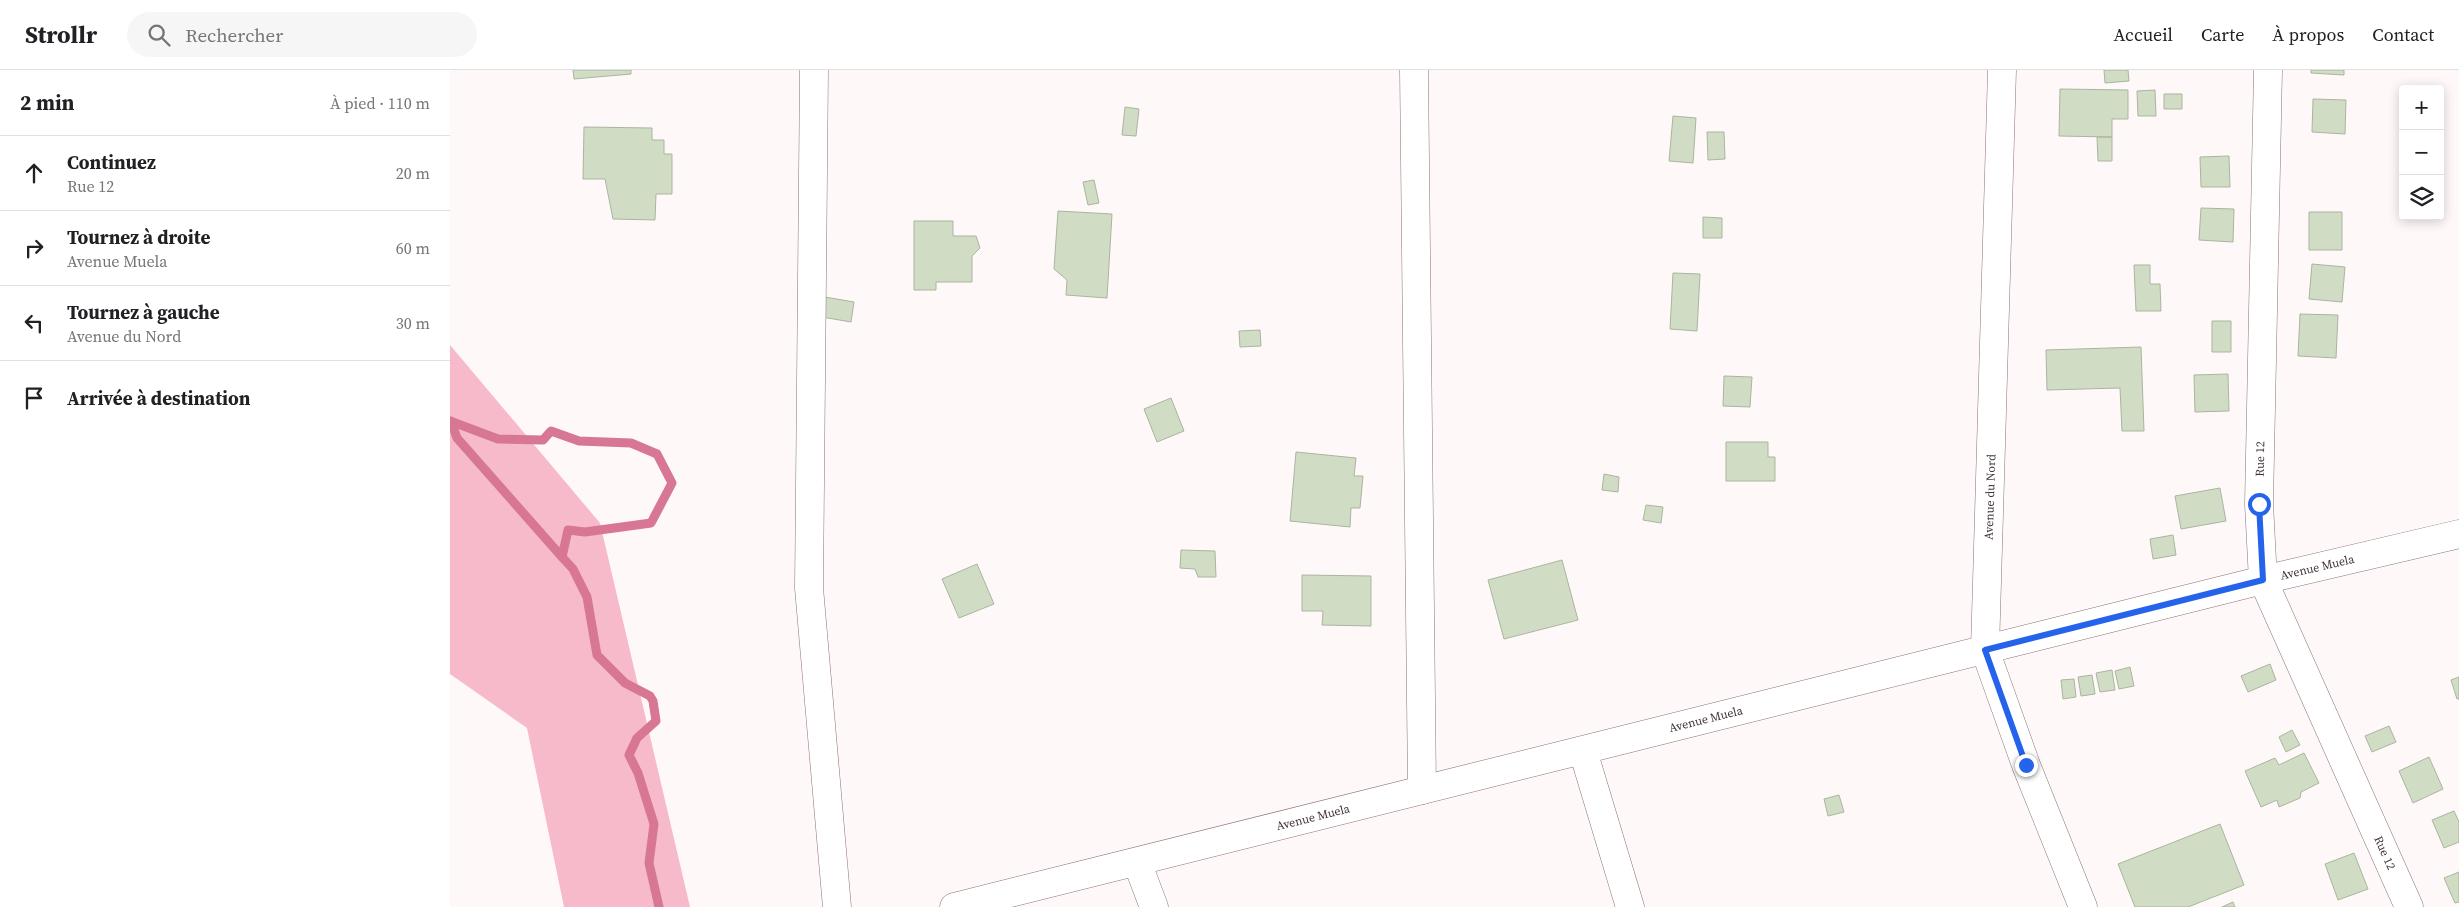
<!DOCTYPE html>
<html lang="fr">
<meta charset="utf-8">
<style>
body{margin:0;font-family:"Source Serif 4",serif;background:#f6f6f6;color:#202124}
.controls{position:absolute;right:15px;top:15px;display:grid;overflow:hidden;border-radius:5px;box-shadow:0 2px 12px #0003}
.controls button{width:45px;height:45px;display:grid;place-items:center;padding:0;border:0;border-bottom:1px solid #e0e0e0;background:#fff;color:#202124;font:25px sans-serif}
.stop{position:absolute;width:15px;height:15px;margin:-11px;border:4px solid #2563eb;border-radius:50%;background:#fff}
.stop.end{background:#2563eb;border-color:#fff;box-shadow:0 1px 5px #0008}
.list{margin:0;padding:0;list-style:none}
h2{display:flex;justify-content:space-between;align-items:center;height:65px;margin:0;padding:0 20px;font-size:21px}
h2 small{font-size:16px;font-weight:400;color:#757577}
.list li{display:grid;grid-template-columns:32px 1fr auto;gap:15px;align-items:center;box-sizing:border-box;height:75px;padding:0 20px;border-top:1px solid #e0e0e0}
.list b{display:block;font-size:19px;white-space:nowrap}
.list p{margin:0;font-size:16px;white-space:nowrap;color:#757577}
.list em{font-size:16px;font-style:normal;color:#757577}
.icon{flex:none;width:28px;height:28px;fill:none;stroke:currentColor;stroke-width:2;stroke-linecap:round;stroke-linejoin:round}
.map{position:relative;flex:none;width:2009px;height:837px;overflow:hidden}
header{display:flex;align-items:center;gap:30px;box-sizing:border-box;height:70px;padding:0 25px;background:#fff;border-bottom:1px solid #e0e0e0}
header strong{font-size:24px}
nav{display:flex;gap:28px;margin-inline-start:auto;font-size:18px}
.search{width:350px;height:45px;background:#f6f6f6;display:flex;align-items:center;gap:12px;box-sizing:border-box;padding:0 18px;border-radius:28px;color:#757577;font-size:19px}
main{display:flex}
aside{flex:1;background:#fff}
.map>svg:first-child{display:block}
</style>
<header>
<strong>Strollr</strong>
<div class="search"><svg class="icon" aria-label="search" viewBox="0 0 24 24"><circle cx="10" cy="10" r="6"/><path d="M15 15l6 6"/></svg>Rechercher</div>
<nav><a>Accueil</a><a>Carte</a><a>À propos</a><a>Contact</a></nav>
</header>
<main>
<aside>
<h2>2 min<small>À pied · 110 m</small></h2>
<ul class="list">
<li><svg class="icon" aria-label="ahead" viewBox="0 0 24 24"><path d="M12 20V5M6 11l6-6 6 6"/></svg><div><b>Continuez</b><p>Rue 12</p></div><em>20 m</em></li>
<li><svg class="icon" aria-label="right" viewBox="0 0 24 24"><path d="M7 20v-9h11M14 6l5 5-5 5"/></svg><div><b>Tournez à droite</b><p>Avenue Muela</p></div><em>60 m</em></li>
<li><svg class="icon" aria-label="left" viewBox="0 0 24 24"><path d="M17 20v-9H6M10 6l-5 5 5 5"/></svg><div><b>Tournez à gauche</b><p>Avenue du Nord</p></div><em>30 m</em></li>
<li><svg class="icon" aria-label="arrive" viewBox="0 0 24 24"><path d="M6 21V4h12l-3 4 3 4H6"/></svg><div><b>Arrivée à destination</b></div></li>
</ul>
</aside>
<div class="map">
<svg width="2009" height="837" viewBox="0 0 2009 837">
<rect width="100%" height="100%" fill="#fef8f9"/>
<!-- green -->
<path fill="#f6baca" d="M0 275 150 453 240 837H114L77 658 0 604Z"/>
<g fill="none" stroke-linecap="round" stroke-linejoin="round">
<!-- stream -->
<path stroke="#d77794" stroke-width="9" d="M0 351 48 369 93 370 101 361 129 371 181 373 207 384 222 413 201 453 135 462 118 460 112 487 123 499 137 527 147 585 175 613 200 626 203 631 206 651 187 668 179 685 188 703 204 754 199 793 209 837
M1 351 7 368 112 487"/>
</g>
<!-- building -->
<path fill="#d1dcc5" stroke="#aab59f" d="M123 0H181V4L124 9Z
M1654 0H1678L1679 11 1655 13Z
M1861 0H1894V5L1861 3Z
M1610 19 1678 20V49H1662V67L1609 66Z
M1705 20 1706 46H1688L1687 21Z
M1714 24H1732V39H1714Z
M1863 29 1896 30 1895 64 1862 62Z
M675 37 689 39 686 66 672 65Z
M1223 46 1246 48 1243 93 1219 91Z
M134 57 202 58V70H214V84H222V124H206L205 150 163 149 155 109H133Z
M1257 62H1274L1275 89 1258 90Z
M1647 67H1662V91H1648Z
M1779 86 1780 117H1751L1750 87Z
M644 110 649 133 638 135 633 112Z
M1751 138 1784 139 1783 172 1749 170Z
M608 141 662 144 657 228 616 225 617 210 604 199Z
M1859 142H1892V180H1859Z
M1253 147 1272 148V168H1253Z
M464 151H503V166H526L530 178 522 186V212H486V220H464Z
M1862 194 1895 197 1892 232 1859 229Z
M1684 195H1700V214H1710L1711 241H1686Z
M1223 203 1250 204 1247 261 1220 259Z
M375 227 404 232 401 252 372 247Z
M1850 244 1888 245 1886 288 1848 286Z
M1762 251H1781V282H1762Z
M810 260 811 276 790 277 789 261Z
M1691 277 1694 361H1672L1670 318 1597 320 1596 280Z
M1778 304 1779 341 1745 342 1744 305Z
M1274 306 1302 307 1300 337 1273 336Z
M721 328 734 361 707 372 694 339Z
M1276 372H1318V387H1325V411H1276Z
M846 382 906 388 904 406H913L910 438H901L900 457 840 451Z
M1154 404 1169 407 1168 422 1152 420Z
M1770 418 1776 451 1731 459 1725 426Z
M1196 435 1213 437 1211 453 1193 450Z
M1723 465 1726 485 1703 489 1700 469Z
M731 480 765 481 766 507H748L745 499 730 498Z
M1112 490 1128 550 1054 569 1038 510Z
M527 494 544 534 509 548 492 509Z
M852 505 921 506V556L872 555 873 541H852Z
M1820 594 1826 610 1798 622 1791 606Z
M1680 597 1684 616 1669 619 1665 601Z
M1662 600 1665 620 1650 622 1646 603Z
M1642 605 1645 624 1631 626 1628 607Z
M2009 607V629H2007L2001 610Z
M1624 609 1626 627 1613 629 1611 610Z
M1939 656 1946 672 1922 682 1915 666Z
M1842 660 1850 675 1836 682 1829 667Z
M1854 683 1869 713 1851 722 1850 728 1829 737 1827 730 1811 737 1795 701 1825 688 1829 695Z
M1979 687 1993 719 1963 733 1949 701Z
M1389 725 1394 742 1378 746 1374 729Z
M2004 741 2009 752V772L1994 778 1982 750Z
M1770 754 1794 815 1738 837H1685L1668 794Z
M1904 783 1918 819 1888 830 1875 794Z
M2009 802V832L2005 833 1994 808Z
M1783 832 1785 837H1772Z"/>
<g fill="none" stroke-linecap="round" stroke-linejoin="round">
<defs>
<g id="minor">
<path d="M364 0 359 518 387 837"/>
<path d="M964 0 972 720"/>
<path d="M1552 0 1535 580 1576 695 1633 837"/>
<path id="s1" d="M1818 0 1809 434 1813 510 1959 837"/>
<path d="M1133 681 1180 837"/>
<path d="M687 792 704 837"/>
</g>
<g id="tertiary">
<path id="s2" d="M504 837 1813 510 2009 464"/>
</g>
</defs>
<!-- minor casing -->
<use href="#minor" stroke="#8c7178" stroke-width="29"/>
<!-- tertiary casing -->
<use href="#tertiary" stroke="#8c7178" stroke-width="29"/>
<!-- minor -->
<use href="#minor" stroke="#fff" stroke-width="28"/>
<!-- tertiary -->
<use href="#tertiary" stroke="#fff" stroke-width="28"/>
</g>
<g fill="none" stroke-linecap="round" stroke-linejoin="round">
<!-- route -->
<path stroke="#2563eb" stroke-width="6" d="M1576 695 1535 580 1813 510 1809 434"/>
</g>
<g text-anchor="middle" stroke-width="4" stroke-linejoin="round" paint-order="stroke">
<!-- street labels -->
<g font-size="12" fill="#413538" stroke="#fff">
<text transform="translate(1810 389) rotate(-89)" y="4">Rue 12</text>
<text transform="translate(1540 427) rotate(-88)" y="4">Avenue du Nord</text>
<text dy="4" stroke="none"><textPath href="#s2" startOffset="1405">Avenue Muela</textPath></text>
<text dy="4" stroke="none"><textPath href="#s2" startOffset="775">Avenue Muela</textPath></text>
<text dy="4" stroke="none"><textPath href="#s2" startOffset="370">Avenue Muela</textPath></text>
<text dy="4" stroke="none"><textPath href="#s1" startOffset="809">Rue 12</textPath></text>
</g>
</g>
</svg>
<div class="controls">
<button>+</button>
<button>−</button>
<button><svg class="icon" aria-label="layers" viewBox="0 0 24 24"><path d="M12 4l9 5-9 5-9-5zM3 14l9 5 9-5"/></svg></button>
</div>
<div class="stop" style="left:1809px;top:434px"></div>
<div class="stop end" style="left:1576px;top:695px"></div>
</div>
</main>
